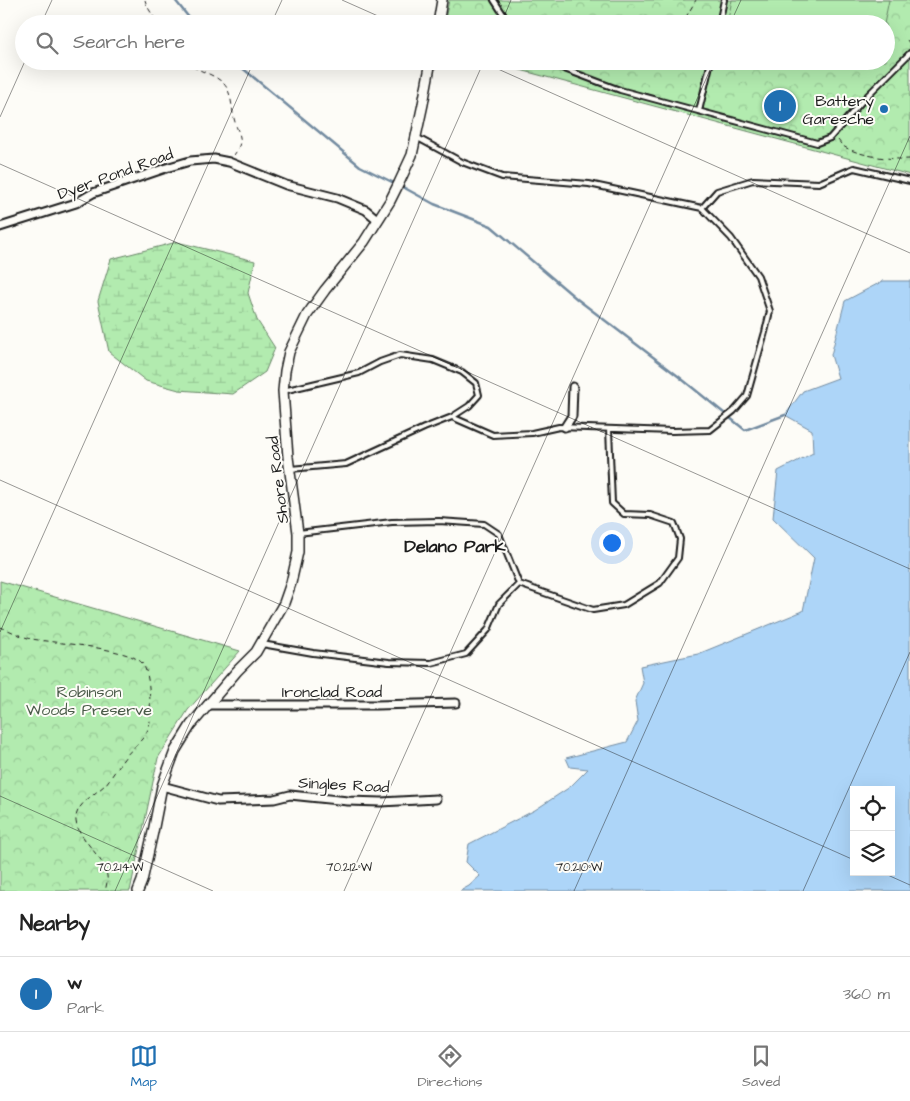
<!DOCTYPE html>
<meta charset="utf-8">
<style>
body{margin:0;font-family:"Architects Daughter",sans-serif;background:#f6f6f6;color:#222}
.controls{position:absolute;right:15px;bottom:15px;display:grid;overflow:hidden;border-radius:0px;box-shadow:0 5px 20px #0002}
.controls button{width:45px;height:45px;display:grid;place-items:center;padding:0;border:0;border-bottom:1px solid #e0e0e0;background:#fff;color:#222;font:25px sans-serif}
.you{position:absolute;left:611px;top:542px;width:18px;height:18px;margin:-12px;border:4px solid #fff;border-radius:50%;background:#1a73e8;box-shadow:0 0 0 8px #1a73e833}
.badge{display:grid;place-items:center;width:32px;height:32px;border-radius:50%;background:#1f6fb2;color:#fff;font-size:16px;font-weight:700}
.pin{position:absolute;translate:-50% -50%;border:2px solid #fff;box-shadow:0 1px 5px #0006}
.list{margin:0;padding:0;list-style:none}
h2{display:flex;justify-content:space-between;align-items:center;height:65px;margin:0;padding:0 20px;font-size:21px}
h2 small{font-size:16px;font-weight:400;color:#767676}
.list li{display:grid;grid-template-columns:32px 1fr auto;gap:15px;align-items:center;box-sizing:border-box;height:75px;padding:0 20px;border-top:1px solid #e0e0e0}
.list b{display:block;font-size:19px;white-space:nowrap}
.list p{margin:0;font-size:16px;white-space:nowrap;color:#767676}
.list em{font-size:16px;font-style:normal;color:#767676}
.icon{flex:none;width:28px;height:28px;fill:none;stroke:currentColor;stroke-width:2;stroke-linecap:round;stroke-linejoin:round}
.map{position:relative;flex:none;width:910px;height:891px;overflow:hidden}
.search{position:absolute;background:#fff;box-shadow:0 5px 20px #0002;left:15px;right:15px;top:15px;height:55px;display:flex;align-items:center;gap:12px;box-sizing:border-box;padding:0 18px;border-radius:28px;color:#767676;font-size:19px}
.sheet{height:140px;background:#fff}
nav{display:flex;justify-content:space-around;align-items:center;box-sizing:border-box;height:70px;border-top:1px solid #e0e0e0;background:#fff;font-size:14px;color:#767676}
nav a{display:grid;justify-items:center;gap:2px}
nav .on{color:#1f6fb2}
.map>svg:first-child{display:block}
</style>
<div class="map">
<svg width="910" height="891" viewBox="0 0 910 891">
<defs>
<pattern id="wetland-marsh" width="20" height="14" patternUnits="userSpaceOnUse" patternTransform="scale(1.25)"><rect width="20" height="14" fill="#b2ebaf"/><path d="M1 5h8M5 5V1M11 12h8M15 12V8" fill="none" stroke="#98c996"/></pattern>
<pattern id="park-crowns" width="20" height="18" patternUnits="userSpaceOnUse" patternTransform="scale(1.25)"><rect width="20" height="18" fill="#b2ebaf"/><path d="M2 6a3 3 0 1 1 6 0M12 15a3 3 0 1 1 6 0" fill="none" stroke="#98c996"/></pattern>
</defs>
<rect width="100%" height="100%" fill="#fdfcf7"/>
<filter id="ink" filterUnits="userSpaceOnUse"><feTurbulence type="fractalNoise" baseFrequency=".02" numOctaves="2"/><feDisplacementMap in="SourceGraphic" scale="10" xChannelSelector="R" yChannelSelector="G"/><feConvolveMatrix kernelMatrix="1 2 1 2 8 2 1 2 1" color-interpolation-filters="sRGB"/></filter>
<g filter="url(#ink)">
<!-- wetland -->
<path fill="url(#wetland-marsh)" stroke="#678466" d="M177 242 255 261 248 293 257 320 275 348 265 372 233 394 179 390 146 381 109 352 98 301 111 259Z"/>
<!-- park -->
<path fill="url(#park-crowns)" stroke="#678466" d="M449 0H910V175L487 61H886V24H444Z
M0 581 240 651 188 710 158 758 130 891H0Z"/>
<!-- pitch -->
<path fill="#b2ebaf" stroke="#678466" d="M732 0H889L884 24H727Z"/>
<!-- water -->
<path fill="#add5f8" stroke="#738ba0" fill-rule="evenodd" d="M883 281H910V891H460L469 886 480 876 466 862 469 844 535 810 570 787 588 769 570 767 566 758 627 742 638 721 635 701 643 683 640 666 698 654 803 611 814 558 773 518 778 471 813 453 812 430 785 415 803 391 838 378 831 355 845 301ZM854 790H891V872H854Z"/>
<g fill="none" stroke-linecap="round" stroke-linejoin="round">
<!-- stream -->
<path stroke="#738ba0" stroke-width="2.5" d="M175 0 194 24
M234 61 360 166 396 184
M401 186 434 204 491 226 577 299 678 376 745 430 785 415"/>
<defs>
<path id="service" d="M494 0 505 17 512 24
M719 24 724 0
M552 61 559 67 620 90 817 143 830 138 864 99 910 53
M699 111 711 61
M416 137 462 162 502 177 589 184 702 208 717 191 753 180 819 183 854 168 910 181
M283 391 359 373 380 362 400 355 433 360 462 372 476 383 479 395 469 406 452 417
M290 469 346 464 424 428 452 417 493 435 532 433 559 427 672 431 710 430 734 411 747 396 765 332 770 311 758 276 731 238 702 208
M298 533 392 522 439 521 484 524 499 534 519 584
M262 644 313 653 389 662 431 663 466 654 488 630 499 604 519 584 593 610 624 605 660 583 678 558 680 539 674 523 650 515 624 514 612 503 609 429"/>
<path id="minor" d="M0 227 76 203 93 193 166 168 190 161 214 159 229 162 286 185 337 198 366 210 378 220
M565 427 572 416 573 387
M208 705H376L456 703
M162 786 218 801 274 799 290 795 348 801 381 802 436 799"/>
<path id="tertiary" d="M438 24 442 0
M138 891 142 881 153 832 162 786 175 751 191 725 237 671 256 652 284 603 291 583 298 552V533L288 457 283 391 285 371 289 352 307 315 325 290 364 242 390 201 399 183 412 155 423 104 431 61"/>
</defs>
<!-- service casing -->
<use href="#service" stroke="#1c1c1c" stroke-width="8"/>
<!-- minor casing -->
<use href="#minor" stroke="#1c1c1c" stroke-width="11"/>
<!-- tertiary casing -->
<use href="#tertiary" stroke="#1c1c1c" stroke-width="12"/>
<!-- path -->
<path stroke="#1c1c1c" stroke-width="1" stroke-dasharray="5 4" stroke-linecap="butt" d="M145 0 147 6 158 24
M686 18 688 24
M679 24 686 17 696 0
M907 40 910 44
M185 61C195 71 211 72 222 82 233 91 231 110 235 122 236 127 239 132 240 137 241 143 238 150 234 155
M838 140C840 142 841 145 843 146 858 156 893 160 910 159
M0 627C10 630 21 637 32 639 54 643 130 648 142 663 149 672 149 689 150 700 151 715 152 727 142 739 137 745 131 750 126 756 119 765 113 775 106 784 97 793 81 801 77 813 69 833 105 855 107 876 108 881 106 887 105 891"/>
<!-- service -->
<use href="#service" stroke="#fdfcf7" stroke-width="4"/>
<!-- minor -->
<use href="#minor" stroke="#fdfcf7" stroke-width="7"/>
<!-- tertiary -->
<use href="#tertiary" stroke="#fdfcf7" stroke-width="9"/>
</g>
</g>
<!-- ticks -->
<path fill="none" stroke="#1c1c1c" stroke-width="1" stroke-opacity="0.45" d="M342 0 396 24M41 24 52 0M271 24 282 0M501 24 511 0M730 24 741 0M480 61 910 253M0 117 25 61M0 164 910 569M0 480 854 860M0 632 254 61M0 796 213 891M881 872 910 885M115 891 484 61M344 891 714 61M574 891 910 136M803 891 910 652"/>
<!-- markers -->
<circle fill="#1f6fb2" stroke="#fdfcf7" stroke-width="2" cx="884" cy="109" r="5"/>
<g text-anchor="middle" stroke-width="4" stroke-linejoin="round" paint-order="stroke">
<!-- poi labels -->
<g font-size="16" fill="#1c1c1c" stroke="#fdfcf7" text-anchor="end">
<text x="874" y="106">Battery<tspan x="874" dy="18">Garesche</tspan></text>
</g>
<!-- street labels -->
<g font-size="16" fill="#1c1c1c" stroke="#fdfcf7">
<text transform="translate(115 173) rotate(-20)" y="6">Dyer Pond Road</text>
<text transform="translate(277 480) rotate(-97)" y="6">Shore Road</text>
<text x="332" y="697">Ironclad Road</text>
<text transform="translate(344 784) rotate(3)" y="6">Singles Road</text>
</g>
<!-- park labels -->
<g font-size="16" fill="#495a48" stroke="#fdfcf7">
<text x="89" y="697">Robinson<tspan x="89" dy="18">Woods Preserve</tspan></text>
</g>
<!-- neighbourhood labels -->
<g font-size="18" font-weight="bold" fill="#1c1c1c" stroke="#fdfcf7">
<text x="455" y="552">Delano Park</text>
</g>
</g>
<g font-size="12" text-anchor="middle" fill="#1c1c1c" stroke="#fdfcf7" stroke-width="4" stroke-linejoin="round" paint-order="stroke">
<text x="120" y="871">70.214°W</text>
<text x="349" y="871">70.212°W</text>
<text x="579" y="871">70.210°W</text>
</g>
</svg>
<div class="controls">
<button><svg class="icon" aria-label="locate" viewBox="0 0 24 24"><circle cx="12" cy="12" r="6"/><path d="M12 2v4M12 18v4M2 12h4M18 12h4"/></svg></button>
<button><svg class="icon" aria-label="layers" viewBox="0 0 24 24"><path d="M12 4l9 5-9 5-9-5zM3 14l9 5 9-5"/></svg></button>
</div>
<div class="you"></div>
<div class="pin badge" style="left:780px;top:106px">1</div>
<div class="search"><svg class="icon" aria-label="search" viewBox="0 0 24 24"><circle cx="10" cy="10" r="6"/><path d="M15 15l6 6"/></svg>Search here</div>
</div>
<section class="sheet">
<h2>Nearby<small></small></h2>
<ul class="list">
<li><span class="badge">1</span><div><b>w</b><p>Park</p></div><em>360 m</em></li>
</ul>
</section>
<nav>
<a class="on"><svg class="icon" aria-label="map" viewBox="0 0 24 24"><path d="M3 6l6-2 6 2 6-2v14l-6 2-6-2-6 2zM9 4v14M15 6v14"/></svg>Map</a>
<a><svg class="icon" aria-label="directions" viewBox="0 0 24 24"><path d="M12 3l9 9-9 9-9-9zM9 14v-3h6M13 9l2 2-2 2"/></svg>Directions</a>
<a><svg class="icon" aria-label="saved" viewBox="0 0 24 24"><path d="M7 4h10v16l-5-4-5 4z"/></svg>Saved</a>
</nav>
